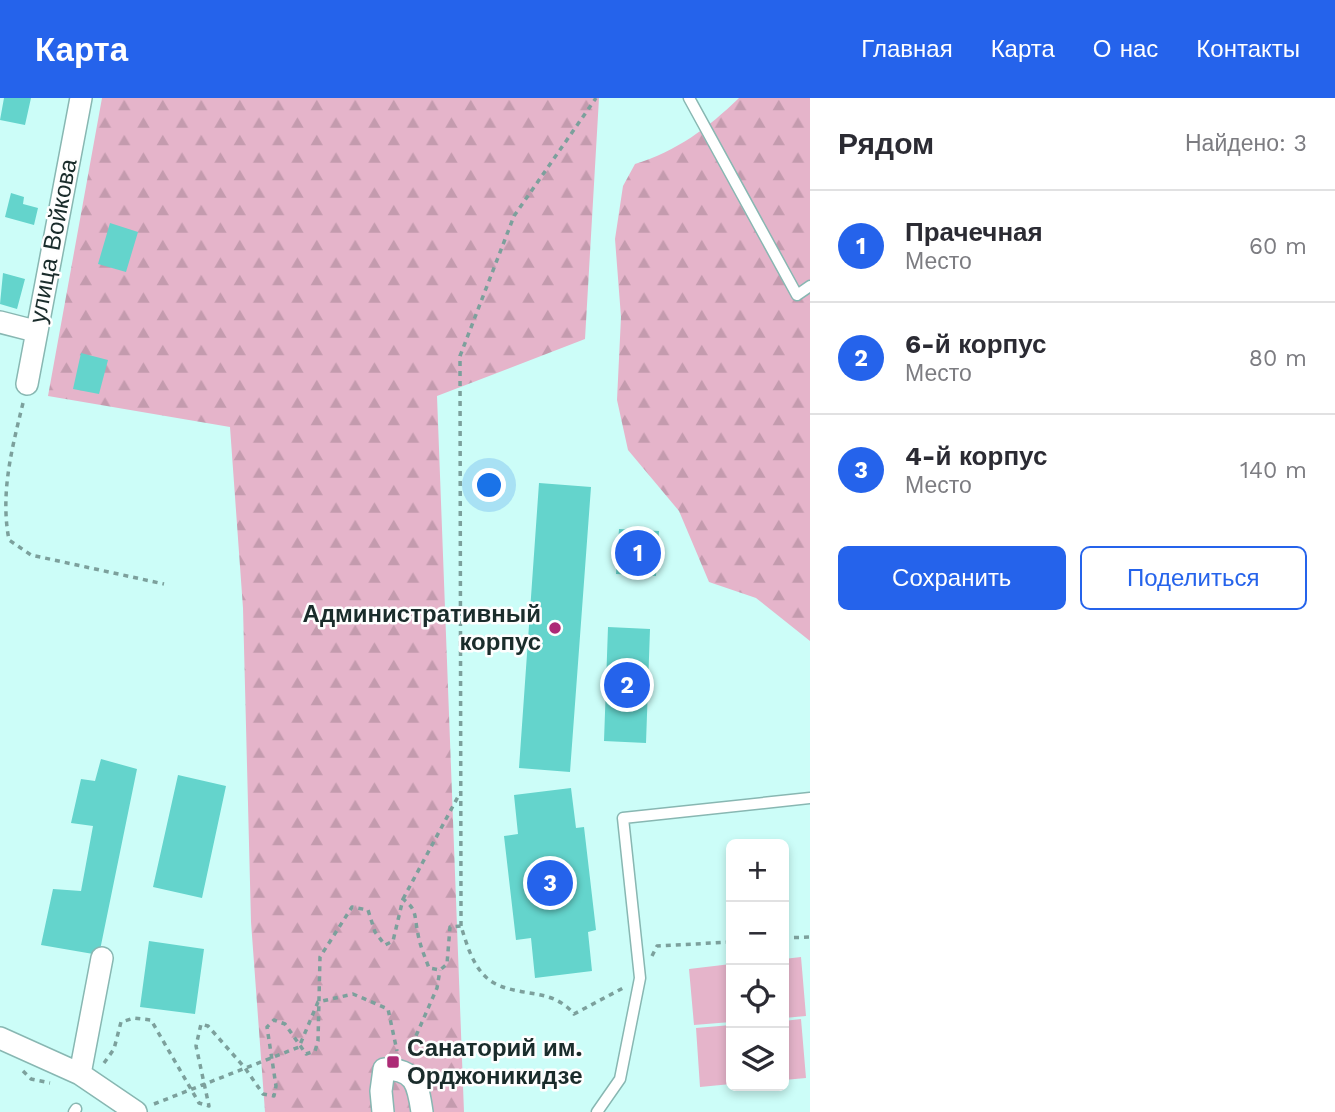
<!DOCTYPE html>
<html lang="ru">
<meta charset="utf-8">
<style>
body{margin:0;font-family:"Work Sans",sans-serif;background:#f2f2f3;color:#2b2b33}
.controls{position:absolute;right:21px;bottom:21px;display:grid;overflow:hidden;border-radius:10px;box-shadow:0 4px 10px #0003}
.controls button{width:63px;height:63px;display:grid;place-items:center;padding:0;border:0;border-bottom:2px solid #e1e1e2;background:#fff;color:#2b2b33;font:35px sans-serif}
.you{position:absolute;left:490px;top:388px;width:24px;height:24px;margin:-18px;border:5px solid #fff;border-radius:50%;background:#1a73e8;box-shadow:0 0 0 10px #1a73e833}
.badge{display:grid;place-items:center;width:46px;height:46px;border-radius:50%;background:#2563eb;color:#fff;font-size:23px;font-weight:700}
.pin{position:absolute;translate:-50% -50%;border:4px solid #fff;box-shadow:0 2px 7px #0006}
.list{margin:0;padding:0;list-style:none}
h2{display:flex;justify-content:space-between;align-items:center;height:91px;margin:0;padding:0 28px;font-size:30px}
h2 small{font-size:23px;font-weight:400;color:#7c7c81}
.list li{display:grid;grid-template-columns:46px 1fr auto;gap:21px;align-items:center;box-sizing:border-box;height:112px;padding:0 28px;border-top:2px solid #e1e1e2}
.list b{display:block;font-size:26px;white-space:nowrap}
.list p{margin:0;font-size:23px;white-space:nowrap;color:#7c7c81}
.list em{font-size:23px;font-style:normal;color:#7c7c81}
.actions{display:flex;gap:14px;padding:21px 28px}
.actions a{flex:1;padding:16px 0;border:2px solid #2563eb;border-radius:10px;text-align:center;font-size:24px;color:#2563eb}
.actions .main{background:#2563eb;color:#fff}
.icon{flex:none;width:38px;height:38px;fill:none;stroke:currentColor;stroke-width:2;stroke-linecap:round;stroke-linejoin:round}
.map{position:relative;flex:none;width:810px;height:1014px;overflow:hidden}
header{display:flex;align-items:center;gap:42px;box-sizing:border-box;height:98px;padding:0 35px;background:#2563eb;color:#fff}
header strong{font-size:33px}
nav{display:flex;gap:38px;margin-inline-start:auto;font-size:24px}
main{display:flex}
aside{flex:1;background:#fff}
.map>svg:first-child{display:block}
</style>
<header>
<strong>Карта</strong>
<nav><a>Главная</a><a>Карта</a><a>О нас</a><a>Контакты</a></nav>
</header>
<main>
<div class="map">
<svg width="810" height="1014" viewBox="0 0 810 1014">
<defs>
<pattern id="forest-firs" width="22" height="20" patternUnits="userSpaceOnUse" patternTransform="scale(1.75)"><rect width="22" height="20" fill="#e5b4ca"/><path d="M5 1l3.5 6h-7zM16 11l3.5 6h-7z" fill="#c49bae"/></pattern>
</defs>
<rect width="100%" height="100%" fill="#ccfdf8"/>
<!-- forest -->
<path fill="url(#forest-firs)" d="M102 0H599L585 241 437 298 464 1014H265L251 824 243 510 230 329 48 298Z
M739 0H810V543L756 500 709 484 679 413 628 352 617 302 621 219 615 141 623 88 635 66C677 53 708 30 739 0Z"/>
<!-- garden -->
<path fill="#e5b4ca" d="M801 859 806 918 784 920V861Z
M731 866V924L694 927 689 871Z
M801 921 806 980 784 982V923Z
M731 927V986L700 989 696 930Z"/>
<!-- building -->
<path fill="#64d4cc" d="M4 0H31L25 27 0 22Z
M11 95 24 99 23 106 38 110 34 127 5 119Z
M110 125 138 134 126 174 98 166Z
M3 175 25 181 17 211 0 206Z
M81 255 108 262 99 296 73 291Z
M539 385 591 389 570 674 519 670Z
M619 431 659 433 656 478 616 476Z
M608 529 650 531 646 645 604 643Z
M101 661 137 671 99 857 41 847 53 791 81 793 93 728 71 725 81 681 95 683Z
M178 677 226 688 202 800 153 789Z
M571 690 576 730 584 729 596 832 588 834 592 873 535 880 531 840 516 842 504 738 518 736 514 697Z
M149 843 204 851 195 916 140 909Z"/>
<g fill="none" stroke-linecap="round" stroke-linejoin="round">
<defs>
<path id="service" d="M689 0 797 197 810 188
M74 1014 76 1011
M597 1014 620 981 640 880 623 720 810 700"/>
<path id="minor" d="M0 224 35 233
M27 286 81 0
M0 940 80 976 136 1014
M80 976 102 860
M383 1014 381 993 384 971C415 971 418 986 422 1014"/>
</defs>
<!-- service casing -->
<use href="#service" stroke="#88b7b2" stroke-width="13"/>
<!-- minor casing -->
<use href="#minor" stroke="#88b7b2" stroke-width="24"/>
<!-- path -->
<path stroke="#7ca09c" stroke-width="3.5" stroke-dasharray="5 5" stroke-linecap="butt" d="M23 305C12 350 0 395 9 442L31 457 164 486
M403 801 460 695
M461 828 460 258 514 118 596 0
M784 840 810 839
M652 858 657 848 731 844
M408 956 437 890 440 872
M104 965 114 951 121 924 134 920 151 922 199 1005 209 1008 196 948 201 926 208 928 245 970 263 996 274 998 276 988 267 929 274 922 285 926 306 956 315 953 318 943 320 859 352 809 368 812 375 834 385 847 393 843 403 801C418 812 414 819 418 836 420 848 425 859 429 870L440 872 447 866 450 829 461 828C467 847 474 874 494 885 522 900 551 889 574 916L625 889
M23 973 31 981 50 985
M154 1006 299 949 318 904 353 896 388 911 397 953"/>
<!-- service -->
<use href="#service" stroke="#fff" stroke-width="10"/>
<!-- minor -->
<use href="#minor" stroke="#fff" stroke-width="21"/>
</g>
<!-- markers -->
<g fill="#ac2a75" stroke="#fefefe" stroke-width="2.5">
<circle cx="555" cy="530" r="7"/>
<rect x="386" y="957" width="14" height="14" rx="3.5"/>
</g>
<g text-anchor="middle" stroke-width="5" stroke-linejoin="round" paint-order="stroke">
<!-- street labels -->
<g font-size="24" fill="#1a2c2b" stroke="#fefefe">
<text transform="translate(53 143) rotate(-79)" y="8">улица Войкова</text>
</g>
<!-- poi labels -->
<g font-size="24" font-weight="bold" fill="#1a2c2b" stroke="#fefefe" text-anchor="end">
<text x="541" y="524">Административный<tspan x="541" dy="28">корпус</tspan></text>
<text x="407" y="958" text-anchor="start">Санаторий им.<tspan x="407" dy="28">Орджоникидзе</tspan></text>
</g>
</g>
</svg>
<div class="controls">
<button>+</button>
<button>−</button>
<button><svg class="icon" aria-label="locate" viewBox="0 0 24 24"><circle cx="12" cy="12" r="6"/><path d="M12 2v4M12 18v4M2 12h4M18 12h4"/></svg></button>
<button><svg class="icon" aria-label="layers" viewBox="0 0 24 24"><path d="M12 4l9 5-9 5-9-5zM3 14l9 5 9-5"/></svg></button>
</div>
<div class="you"></div>
<div class="pin badge" style="left:638px;top:455px">1</div>
<div class="pin badge" style="left:627px;top:587px">2</div>
<div class="pin badge" style="left:550px;top:785px">3</div>
</div>
<aside>
<h2>Рядом<small>Найдено: 3</small></h2>
<ul class="list">
<li><span class="badge">1</span><div><b>Прачечная</b><p>Место</p></div><em>60 m</em></li>
<li><span class="badge">2</span><div><b>6-й корпус</b><p>Место</p></div><em>80 m</em></li>
<li><span class="badge">3</span><div><b>4-й корпус</b><p>Место</p></div><em>140 m</em></li>
</ul>
<div class="actions"><a class="main">Сохранить</a><a>Поделиться</a></div>
</aside>
</main>
